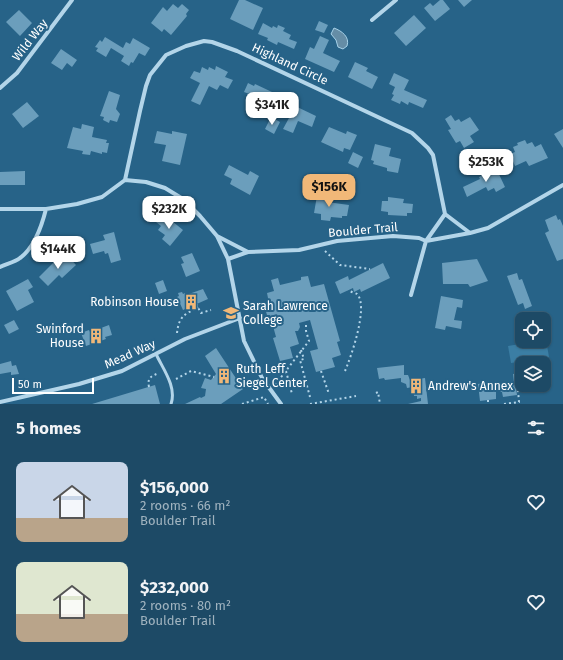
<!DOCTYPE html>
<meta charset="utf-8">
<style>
:root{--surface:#1d4a66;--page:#2a546f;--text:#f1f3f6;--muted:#a0b3bf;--line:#3b627a;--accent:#f1b878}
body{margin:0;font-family:"Fira Sans",sans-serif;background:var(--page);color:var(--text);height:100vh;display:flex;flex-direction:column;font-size:15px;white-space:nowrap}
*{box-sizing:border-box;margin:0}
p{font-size:13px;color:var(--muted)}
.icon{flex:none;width:22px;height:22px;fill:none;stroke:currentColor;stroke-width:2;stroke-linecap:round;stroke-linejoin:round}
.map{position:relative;height:404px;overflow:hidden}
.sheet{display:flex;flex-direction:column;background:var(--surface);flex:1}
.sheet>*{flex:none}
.fabs{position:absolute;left:515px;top:312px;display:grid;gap:8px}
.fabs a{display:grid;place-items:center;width:36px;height:36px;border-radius:8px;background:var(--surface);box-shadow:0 1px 3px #0004,0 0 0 1px var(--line);font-size:20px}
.scale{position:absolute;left:12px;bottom:10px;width:82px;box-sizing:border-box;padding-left:4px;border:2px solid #fff;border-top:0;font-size:11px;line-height:14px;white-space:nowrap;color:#fff;-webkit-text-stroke:3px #276388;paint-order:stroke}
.price{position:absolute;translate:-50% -34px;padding:0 9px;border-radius:8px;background:#fff;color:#222;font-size:13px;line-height:26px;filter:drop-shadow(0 1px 2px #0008)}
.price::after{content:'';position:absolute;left:50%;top:24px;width:12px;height:9px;margin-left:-6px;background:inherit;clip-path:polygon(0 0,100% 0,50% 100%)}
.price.current{background:var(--accent);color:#111}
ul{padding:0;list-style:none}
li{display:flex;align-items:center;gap:12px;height:100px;padding:0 16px}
li span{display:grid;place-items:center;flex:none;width:112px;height:80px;border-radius:8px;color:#555}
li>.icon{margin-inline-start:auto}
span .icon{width:48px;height:48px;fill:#fffc;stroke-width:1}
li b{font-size:17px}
h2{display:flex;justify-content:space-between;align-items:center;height:48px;padding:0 16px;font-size:17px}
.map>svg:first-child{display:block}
.green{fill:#3b7ea4}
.water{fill:#658da6;stroke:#a7d2e9}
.building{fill:#6b9ebc}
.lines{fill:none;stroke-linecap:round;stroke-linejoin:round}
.path{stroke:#b3d5e9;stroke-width:2;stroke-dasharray:2 3;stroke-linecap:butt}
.service{stroke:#b3d5e9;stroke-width:3}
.minor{stroke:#b3d5e9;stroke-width:4}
.labels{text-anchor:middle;stroke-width:4;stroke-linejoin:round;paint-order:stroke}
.street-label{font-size:12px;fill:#fff;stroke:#276388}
.poi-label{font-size:12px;fill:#fff;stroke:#276388;text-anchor:start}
</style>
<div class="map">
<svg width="563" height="404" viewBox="0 0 563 404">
<rect width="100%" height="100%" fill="#276388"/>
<path class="green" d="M544,340h2l3,17 -38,6 -3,-17z"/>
<path class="water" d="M334,28c8,3 16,9 13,18l-4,3 -5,-2 -2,-7 -5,-6z"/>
<path class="building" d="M239,0h6l18,8 -10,22 -23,-11z
M440,0h3l7,9 -15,12 -11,-13 6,-5 3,3z
M458,0h14l-8,7z
M173,4l5,4 4,-4 7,6 -3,4 1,2 -16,19 -7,-6 -2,3 -11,-9 12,-16 4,4z
M19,10l13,13 -12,13 -14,-14z
M414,15l12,13 -20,18 -12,-13z
M319,21l9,4 -4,8 -9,-3z
M263,23l9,5 1,-2 4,2 1,-3 7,3 -2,3 8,4 -2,4 8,3 -3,7 -16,-7 -1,3 -10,-5 1,-2 -10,-4z
M320,36l9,4 -6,13 17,8 -6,11 -29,-13 5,-12 4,2z
M105,37l18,11 3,-6 4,2 3,-6 17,10 -5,8 -6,-3 -6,10 -2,-1 -2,4 -8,-5 3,-5 -13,-8 -5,9 -10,-6 2,-3 -3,-1 5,-7 2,2z
M61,49l16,11 -5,7 -5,-4 -5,7 -11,-7z
M355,62l13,6 -2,3 12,6 -6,12 -24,-12z
M216,66l12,6 -3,5 8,3 -5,9 -8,-4 -3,5 -8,-4 -9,19 -9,-4 9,-18 -10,-5 4,-7 6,2 2,-6 6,3 1,-3 6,3z
M394,73l15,7 -5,10 23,10 -4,8 -14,-6 -1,3 -7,-4 -1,3 -9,-4 3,-5 -2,-1 3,-7 -6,-3z
M248,83l6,3 1,-2 17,8 -1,2 5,2 -5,11 -4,-2 -1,2 -12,-5 1,-3 -4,-2 1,-2 -8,-3z
M109,91l11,4 -4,14 4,5 -3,8 -7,-2 -1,3 -6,-3 1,-3 -4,-1z
M27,102l12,14 -16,12 -11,-14z
M293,105l23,11 -4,11 -14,-6 -5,12 -10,-4 6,-11 -6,-3 4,-9 5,2z
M451,115l4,6 4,-2 2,3 9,-5 9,13 -9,6 4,6 -10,6 -4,-7 -4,2 -8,-13 3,-1 -6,-10z
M271,117l9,5 -6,12 -9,-5z
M82,124l12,3 -2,10 15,3 -1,3h3l-2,10 -5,-1v2l-11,-3 -1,4 -8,-1 1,-3 -16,-3 6,-21 8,2z
M329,127l17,7 1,-3 10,4 -7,15 -6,-2 -1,4 -22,-10z
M563,129v19l-9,-14z
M157,131l15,3v-3l15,3 -7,31 -18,-4 4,-16 -12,-2z
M525,140l2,4 5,-2 3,5 6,-3 7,14 -19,8 -3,-5 -11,5 -5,-12 5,-2 -2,-5 5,-2 -1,-2z
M375,144l16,4 -2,8 12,3 -3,14 -11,-2v-3l-14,-4 1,-3 -3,-1z
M353,152l10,5 -5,11 -10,-5z
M229,165l19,10 2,-4 9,5 -9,19 -20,-11 2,-5 -8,-4z
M496,168l9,19 -9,5 -2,-4 -6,3 -2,-4 -19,10 -4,-10 17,-8 -1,-2z
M25,171v14h-25v-13z
M318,190l10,2 -1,10 22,3 -2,11h-5v2l-11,-1 -1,4 -9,-1v-6l-7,-1z
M388,197l16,2 -1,4 10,1 -1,9h-5v3l-19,-1v-3l-7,-1 1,-10h6z
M162,215l3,3 2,-1 16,13 -13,16 -8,-7 3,-4 -7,-5 3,-4 -5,-4z
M556,215l2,5 2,-1 3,7v33l-6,2 -12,-28 4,-2 -4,-11z
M114,232l7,28 -10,3 -3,-10 -3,1 -1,-3 -11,3 -3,-10 15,-4 -2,-5z
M192,253l8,18 -14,6 -5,-13 3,-1 -3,-6z
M67,255l9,10 -14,13 -3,-3 -11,11 -9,-9 19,-19 3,3z
M477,259l11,22 -18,6 -2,-3h-25l-1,-21z
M383,263l7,15 -29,14 -1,-3 -6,3 -1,-4 -13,6 -5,-12 13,-6 1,4z
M517,273l2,7 3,-1 10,27 -7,3 -2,-6 -5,2 -11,-29z
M308,276l3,11 13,-3 16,57 -3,1 4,13 -9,3 3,9 -19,5 -6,-21 8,-2 -8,-29 -11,3 1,4 -2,4h-3l4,13 -9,3 3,11 -13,3 -7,-23 3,-1 -6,-22h-3l-3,-10 5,-2 -2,-10 7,-2 -3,-11 7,-2 2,7 21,-5v-3z
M28,279l5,8 -5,3 6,12 -17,9 -11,-20z
M163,280l4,11 -8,3 -4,-11z
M203,289l5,10 -25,11 -6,-13 2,-1 -1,-3 4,-1 1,2 2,-1 1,2z
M441,296l22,4 -1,8 -5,-1 -3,13 8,1 -1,8 -15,-3 -1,4 -10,-2z
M14,320l5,9 -10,5 -5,-9z
M109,325l3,10 -7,2 1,2 -20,7 -5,-13 8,-3 1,2z
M216,348l27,41 -22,15h-36l15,-7 1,1 4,-2 1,-7 -5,-1 4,-10 6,2 5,-6 -11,-18z
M11,361l1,5 4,-1 3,9 -8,1v-3l-11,2v-10z
M404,365v10h4l2,5 15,-2 3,26h-20l13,-3v-3l-4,1v-3h-3l-1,-9 -6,1 -1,-4 -5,-2v-4l-16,2 -1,-2 -5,1 -2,-11z
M522,373v13l-6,1 1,8 -14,2 -1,-5h-6v7l-16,2 -2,-17 12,-2 1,4 23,-3 -1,-9z
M155,385l5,19h-68z
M530,385h12v7l-12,1 -2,-6h2z"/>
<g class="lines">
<path class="path" d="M325,251l15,14 30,4
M196,304l5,9 10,-3
M177,333c2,-17 7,-18 21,-26
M301,350l3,9 -4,1 10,37
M286,371l6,23
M321,371l8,23
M345,371c6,-14 24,-65 12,-77 -2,-1 -6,-2 -9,-4
M176,379l15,-8 23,6
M275,385l34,-44 -3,-10v-9
M149,387c-2,-9 2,-11 10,-14
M376,393l2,-1 2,12
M488,400v4
M242,404l22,-7 4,7
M310,404l46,-8
M504,404l15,-2 -1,-12 5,-1 -1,-3"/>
<path class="service" d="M156,354c7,15 21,33 15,50"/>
<path class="minor" d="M372,20l24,-20
M0,88l17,-15 55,-73
M125,180l15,-69 6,-25 4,-11 16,-20 20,-9 18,-5 8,1 25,9 175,82 16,15 5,7 12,59 25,19
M0,209h46l31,-5 25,-7 23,-17 21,2 19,6 18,11 17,17 17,20 11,23 16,82 18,37 19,26
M217,236l31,16
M228,259l20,-7 51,-2 38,-9 56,-5 26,2 7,3 44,-8 18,-5 75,-43
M0,267c6,-3 15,-5 20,-9 14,-10 22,-33 26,-49
M411,295l15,-54 19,-27
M0,402l79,-18 43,-13 63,-32 55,-21"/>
</g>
<defs>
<g id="building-bare" transform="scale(1.2)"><path d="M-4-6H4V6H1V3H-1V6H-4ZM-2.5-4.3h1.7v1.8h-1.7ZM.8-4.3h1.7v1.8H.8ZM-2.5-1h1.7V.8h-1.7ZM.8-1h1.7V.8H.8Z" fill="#f1b878" stroke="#276388" stroke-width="2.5" paint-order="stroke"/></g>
<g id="university-bare" transform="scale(1.2)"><path d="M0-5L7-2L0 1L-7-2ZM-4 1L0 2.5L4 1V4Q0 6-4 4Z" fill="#f1b878" stroke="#276388" stroke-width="2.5" paint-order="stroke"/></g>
</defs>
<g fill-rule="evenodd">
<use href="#building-bare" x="191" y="302"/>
<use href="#university-bare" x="231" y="313"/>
<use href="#building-bare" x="96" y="336"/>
<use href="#building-bare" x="224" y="376"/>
<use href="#building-bare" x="416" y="386"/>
</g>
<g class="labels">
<g class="street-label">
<text transform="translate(30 40) rotate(-52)" y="4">Wild Way</text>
<text transform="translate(290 64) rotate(25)" y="4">Highland Circle</text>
<text transform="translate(363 230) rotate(-5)" y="4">Boulder Trail</text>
<text transform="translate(130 354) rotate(-24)" y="4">Mead Way</text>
</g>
<g class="poi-label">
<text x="179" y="306" text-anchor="end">Robinson House</text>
<text x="243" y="310">Sarah Lawrence<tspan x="243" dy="14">College</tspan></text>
<text x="84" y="333" text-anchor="end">Swinford<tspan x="84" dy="14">House</tspan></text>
<text x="236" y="373">Ruth Leff<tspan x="236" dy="14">Siegel Center</tspan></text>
<text x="428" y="390">Andrew's Annex</text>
</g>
</g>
</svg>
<div class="fabs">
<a><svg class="icon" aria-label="locate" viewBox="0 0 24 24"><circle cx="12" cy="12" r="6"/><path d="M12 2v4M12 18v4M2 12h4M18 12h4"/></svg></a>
<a><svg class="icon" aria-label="layers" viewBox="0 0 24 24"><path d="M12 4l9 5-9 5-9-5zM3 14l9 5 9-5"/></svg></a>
</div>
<div class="scale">50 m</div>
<b class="price" style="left:272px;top:126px">$341K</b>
<b class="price" style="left:486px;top:183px">$253K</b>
<b class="price current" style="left:329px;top:208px">$156K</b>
<b class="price" style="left:169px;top:230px">$232K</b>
<b class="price" style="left:58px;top:270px">$144K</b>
</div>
<section class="sheet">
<h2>5 homes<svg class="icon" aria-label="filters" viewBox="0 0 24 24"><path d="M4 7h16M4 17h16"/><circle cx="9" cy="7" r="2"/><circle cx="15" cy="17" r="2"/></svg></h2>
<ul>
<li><span style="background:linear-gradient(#c9d6e8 70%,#b9a48a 0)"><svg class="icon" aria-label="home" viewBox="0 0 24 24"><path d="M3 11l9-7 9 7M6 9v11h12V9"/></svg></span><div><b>$156,000</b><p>2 rooms · 66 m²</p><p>Boulder Trail</p></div><svg class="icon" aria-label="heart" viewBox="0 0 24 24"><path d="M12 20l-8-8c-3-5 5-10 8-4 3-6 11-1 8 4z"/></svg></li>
<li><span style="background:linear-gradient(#dfe7d0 65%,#b9a48a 0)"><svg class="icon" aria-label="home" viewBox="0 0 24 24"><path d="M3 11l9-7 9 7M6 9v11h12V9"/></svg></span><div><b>$232,000</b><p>2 rooms · 80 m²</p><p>Boulder Trail</p></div><svg class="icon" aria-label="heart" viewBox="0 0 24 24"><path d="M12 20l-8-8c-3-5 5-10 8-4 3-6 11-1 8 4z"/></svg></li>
</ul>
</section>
